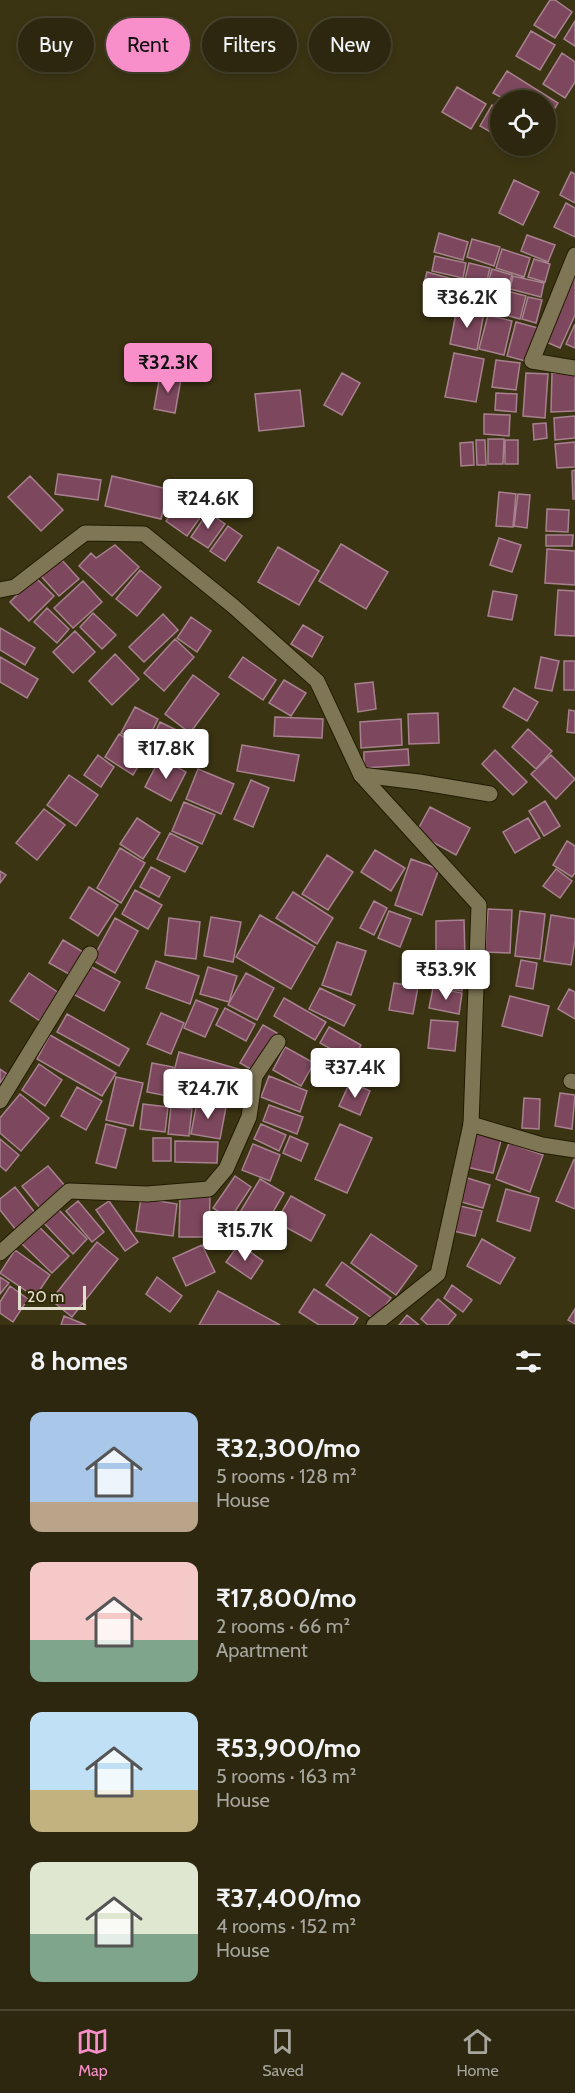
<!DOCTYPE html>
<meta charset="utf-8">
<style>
:root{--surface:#2c270e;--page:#38331c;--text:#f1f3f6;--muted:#a6a59e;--line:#48442e;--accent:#f98fca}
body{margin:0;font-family:Cabin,sans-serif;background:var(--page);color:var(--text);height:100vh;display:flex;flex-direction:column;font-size:22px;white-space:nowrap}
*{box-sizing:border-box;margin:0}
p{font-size:20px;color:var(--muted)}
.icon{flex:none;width:33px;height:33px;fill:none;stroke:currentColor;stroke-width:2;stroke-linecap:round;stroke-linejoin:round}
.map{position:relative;height:1325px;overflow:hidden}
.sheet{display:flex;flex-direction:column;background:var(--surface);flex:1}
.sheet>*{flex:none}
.guide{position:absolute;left:18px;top:18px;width:540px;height:54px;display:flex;gap:12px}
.controls{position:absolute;left:490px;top:90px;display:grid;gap:12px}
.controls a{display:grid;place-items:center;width:66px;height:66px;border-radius:50%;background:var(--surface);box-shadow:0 3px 9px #0003,0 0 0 2px var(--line);font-size:30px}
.scale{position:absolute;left:18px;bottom:15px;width:68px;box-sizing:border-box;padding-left:6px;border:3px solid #e3dfcd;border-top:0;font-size:16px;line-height:21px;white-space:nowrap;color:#e3dfcd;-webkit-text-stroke:4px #312a08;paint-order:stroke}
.price{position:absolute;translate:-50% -51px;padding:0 14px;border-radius:6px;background:#fff;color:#222;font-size:20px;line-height:39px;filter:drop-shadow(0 2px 3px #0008)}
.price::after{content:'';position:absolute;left:50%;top:36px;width:18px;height:14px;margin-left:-9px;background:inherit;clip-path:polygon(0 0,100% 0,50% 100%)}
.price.on{background:var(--accent);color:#111}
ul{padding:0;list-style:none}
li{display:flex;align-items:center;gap:18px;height:150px;padding:0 30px}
li span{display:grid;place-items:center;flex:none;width:168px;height:120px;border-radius:12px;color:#555}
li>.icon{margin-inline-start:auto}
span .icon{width:72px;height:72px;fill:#fffc;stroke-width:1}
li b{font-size:26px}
h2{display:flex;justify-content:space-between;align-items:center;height:72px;padding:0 30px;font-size:26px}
.pill{padding:0 21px;border-radius:27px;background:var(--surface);box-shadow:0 3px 9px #0003,0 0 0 2px var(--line);font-size:21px;line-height:54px}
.pill.on{background:var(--accent);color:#111}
.dock{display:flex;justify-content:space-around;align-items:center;height:84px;border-top:2px solid var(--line);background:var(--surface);font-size:16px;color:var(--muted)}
.dock a{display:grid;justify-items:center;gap:3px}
.dock .on{color:var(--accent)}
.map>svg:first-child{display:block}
.building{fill:#7d485d;stroke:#a7818f;stroke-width:1.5}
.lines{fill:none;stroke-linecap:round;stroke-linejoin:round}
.street-casing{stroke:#221b00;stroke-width:17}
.secondary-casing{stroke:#221b00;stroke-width:17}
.street{stroke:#7e7654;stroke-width:15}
.secondary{stroke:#7e7654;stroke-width:15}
</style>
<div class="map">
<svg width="575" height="1325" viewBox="0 0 575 1325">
<rect width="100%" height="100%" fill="#3b3413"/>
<path class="building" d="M550,0h5l17,12 -17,26 -21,-13z
M575,21v25l-11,-7z
M531,31l24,14 -15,25 -24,-14z
M562,53l13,9v20l-10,16 -22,-14z
M507,71l51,32 -12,20v-23h-40l-13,-7z
M457,87l29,17 -15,25 -29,-17z
M492,105l9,5v28l-21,-12z
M513,146h23l-6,9z
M571,172l4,2v29l-15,-8z
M514,180l25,12 -16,33 -24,-12z
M566,203l9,5v29l-21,-10z
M439,233l29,9 -5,18 -29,-8z
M527,235l28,10 -7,17 -27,-11z
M472,239l28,8 -6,19 -27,-9z
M502,249l28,9 -6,19 -28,-9z
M435,256l31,7 -3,15 -31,-7z
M534,259l16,5 -5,18 -17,-5z
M469,263l21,5 -4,16 -21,-5z
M575,265v50l-15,33 -18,-8z
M492,269l20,6 -4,14 -20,-6z
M427,272l33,9 -3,12 -33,-9z
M513,276l31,7 -3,14 -31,-8z
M464,283l17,4 -5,22 -17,-4z
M483,287l20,5 -5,22 -20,-5z
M507,291l19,5 -6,23 -19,-5z
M528,297l14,3 -6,23 -14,-4z
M457,308l27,5 -7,37 -27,-6z
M488,315l24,6 -8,34 -25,-6z
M516,322l22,6 -9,34 -22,-6z
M575,324v24l-9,-4z
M454,353l30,6 -8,43 -31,-5z
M496,360l24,3 -4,27 -24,-3z
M342,373l18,10 -18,32 -18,-10z
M526,373l22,1 -3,44 -22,-2z
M552,373h23v38l-24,1z
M160,375l21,4 -6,34 -21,-4z
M300,390l4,36 -45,5 -4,-37z
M496,393l21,1 -1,18 -21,-2z
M484,414l26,1 -1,21 -25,-2z
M575,416v22l-20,2 -1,-22z
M546,423l1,15 -13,2 -1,-16z
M488,439h16l-1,25h-15z
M476,440h9l1,25h-9z
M505,440h13v24h-13z
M473,442l1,23 -13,1 -1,-23z
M575,442v25l-18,1 -2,-24z
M575,470v29h-2l-1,-28z
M58,474l43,6 -3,20 -43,-6z
M30,476l33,34 -22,21 -33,-34z
M112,476l56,13 -7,30 -56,-13z
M188,490l21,15 -22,31 -21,-15z
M499,492l17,2 -3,33 -17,-1z
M518,494l12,1 -3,33 -13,-2z
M547,509l22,1 -1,22 -22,-1z
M208,512l17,12 -17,24 -17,-11z
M228,526l14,10 -17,25 -15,-10z
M546,535h27l-1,11h-26z
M499,538l22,7 -9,27 -22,-7z
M341,544l47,28 -22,37 -47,-28z
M115,545l24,22 -27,29 -33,-30 12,-13 5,5z
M278,547l41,24 -20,34 -41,-23z
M547,549l28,2v34l-30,-2z
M61,559l18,20 -20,17 -18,-20z
M140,570l21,17 -24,29 -21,-17z
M35,577l19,19 -25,25 -19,-19z
M83,581l19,21 -29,26 -19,-20z
M558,590l17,1v45l-20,-1z
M493,591l24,4 -5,25 -24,-4z
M47,608l22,21 -12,14 -23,-21z
M93,613l23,22 -14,14 -22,-22z
M163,614l15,16 -34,32 -15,-15z
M191,617l20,14 -14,21 -20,-14z
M303,625l20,12 -11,20 -21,-13z
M0,628l35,20 -10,17 -25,-15z
M75,631l20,21 -22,21 -20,-21z
M175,639l19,18 -30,34 -20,-18z
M115,654l24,25 -27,26 -23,-24z
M0,657l38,22 -11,19 -27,-16z
M243,657l33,23 -13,20 -34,-23z
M541,657l18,4 -7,30 -17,-3z
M564,661h11v29h-11z
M193,675l26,19 -29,39 -25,-19z
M284,680l22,13 -15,23 -22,-13z
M373,682l3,27 -18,3 -3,-28z
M514,688l24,14 -11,19 -24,-14z
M135,707l23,12 -13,26 -24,-12z
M569,710l6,1v22l-8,-1z
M438,713l1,30 -30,1 -1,-30z
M275,717l48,2 -1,19 -48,-2z
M401,719l1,26 -41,3 -1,-26z
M160,722l35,17 -12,23 -34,-16z
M528,729l24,22 -16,18 -24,-22z
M119,734l28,18 -14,23 -28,-18z
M242,745l57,10 -5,26 -57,-10z
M408,749l1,16 -45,3v-16z
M495,750l32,32 -14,13 -31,-31z
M98,755l16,12 -13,20 -17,-12z
M551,755l24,24 -19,20 -25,-25z
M160,758l26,14 -15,29 -26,-14z
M198,769l36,15 -13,30 -35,-15z
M69,775l29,20 -22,31 -29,-21z
M251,780l18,8 -16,39 -19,-8z
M545,801l15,25 -16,10 -15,-25z
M184,802l31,13 -13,29 -30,-13z
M430,807l40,21 -14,27 -40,-22z
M44,809l21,16 -28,35 -21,-17z
M137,818l23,15 -17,26 -23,-15z
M528,818l12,20 -25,15 -12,-21z
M170,833l28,14 -13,25 -28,-13z
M567,841l8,5v27l-3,4 -19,-12z
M120,848l25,15 -24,40 -24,-15z
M375,850l30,18 -14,23 -30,-19z
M327,855l26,17 -25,38 -26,-16z
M411,859l28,10 -17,46 -27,-10z
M151,867l19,10 -11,20 -19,-10z
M556,869l16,12 -12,17 -17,-12z
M0,871l6,4 -6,8z
M89,887l29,18 -20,31 -28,-18z
M135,890l27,15 -14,24 -26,-15z
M293,892l40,26 -16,26 -41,-26z
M374,901l13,7 -13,27 -14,-7z
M488,909l24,1 -2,43 -25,-1z
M389,911l22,8 -11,28 -22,-9z
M520,911l25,3 -5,45 -25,-3z
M260,915l55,32 -24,42 -55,-32z
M551,915l24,4v21l-4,25 -27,-4z
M211,917l30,5 -8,40 -29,-6z
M115,918l23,13 -23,42 -23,-13z
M169,918l31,4 -4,37 -31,-4z
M464,920l1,38 -29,1v-38z
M63,940l20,12 -14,22 -20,-11z
M337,942l29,9 -15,44 -29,-10z
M521,960l16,3 -4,26 -17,-3z
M156,961l43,15 -9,28 -44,-16z
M438,961l29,5 -5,25 -29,-5z
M88,965l32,17 -16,29 -31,-17z
M208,967l29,9 -8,26 -29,-8z
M29,973l30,20 -19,28 -30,-20z
M246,973l28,15 -17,32 -29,-15z
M394,983l24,4 -5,27 -24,-4z
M320,988l35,17 -11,21 -35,-17z
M433,988l29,5 -3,21 -30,-6z
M569,989l6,3v27l-17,-10z
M510,996l39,10 -7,30 -40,-10z
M284,998l42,24 -11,18 -41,-24z
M196,1000l22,9 -13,28 -21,-9z
M225,1008l30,16 -9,17 -30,-16z
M161,1013l23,10 -13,31 -24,-10z
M67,1014l62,35 -10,17 -62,-34z
M431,1020l27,2 -3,29 -27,-3z
M263,1025l14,8 -23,38 -14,-8z
M329,1027l32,18 -8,16 -33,-18z
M50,1035l66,38 -14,23 -65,-37z
M285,1047l29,16 -13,23 -28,-16z
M179,1052l70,20 -7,26 -70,-19z
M152,1063l21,4 -5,29 -21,-4z
M39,1064l23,16 -17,26 -23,-16z
M0,1069l7,5 -7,9z
M269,1076l38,15 -7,21 -39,-15z
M116,1077l27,6 -10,43 -27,-6z
M350,1082l20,9 -10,24 -21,-9z
M77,1087l25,14 -16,29 -25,-14z
M560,1093l15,2 -3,34 -17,-3z
M20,1094l29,24 -28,33 -21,-18v-15z
M524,1098l16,1 -1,30 -17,-1z
M197,1102l29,5 -6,32 -29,-5z
M143,1104l25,3 -3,25 -25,-3z
M269,1105l34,12 -6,17 -34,-13z
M171,1107l21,2 -3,27 -21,-2z
M106,1124l20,5 -10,39 -20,-5z
M261,1124l25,11 -7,16 -25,-12z
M340,1124l32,14 -25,55 -32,-14z
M475,1130l27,6 -9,37 -27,-6z
M290,1136l18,8 -7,17 -18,-8z
M153,1138h18v23h-18z
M0,1139l19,16 -13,16 -6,-5z
M175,1141l43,1 -1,21 -42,-1z
M509,1143l34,12 -13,37 -34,-13z
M253,1144l27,11 -10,26 -28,-11z
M575,1157v52l-19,-8z
M48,1166l18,21 -26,21 -18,-22z
M235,1176l16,11 -21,32 -17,-11z
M464,1177l26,8 -7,23 -25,-7z
M260,1179l24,14 -26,45 -25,-14z
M15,1187l21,27 -20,16 -16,-20v-11z
M506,1189l33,9 -9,33 -33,-10z
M180,1195h30l-1,42h-30z
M291,1196l34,19 -14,26 -35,-19z
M141,1198l36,6 -4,32 -37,-5z
M78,1201l26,31 -12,10 -26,-31z
M109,1201l29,41 -13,9 -29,-41z
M456,1205l26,6 -7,25 -26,-6z
M57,1208l30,31 -14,15 -30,-32z
M38,1226l31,30 -17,17 -31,-30z
M371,1234l46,32 -21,29 -45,-32z
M482,1239l33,19 -15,26 -33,-18z
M97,1242l21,17 -46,58 -21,-17z
M239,1244l24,17 -12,18 -25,-17z
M202,1245l13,27 -29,14 -13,-28z
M15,1250l35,25 -15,22 -35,-24z
M342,1262l49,36 -16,22 -49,-35z
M0,1277l9,6 -9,11z
M157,1277l25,19 -12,16 -24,-18z
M452,1285l20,15 -9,12 -19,-14z
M10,1286l18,13 -15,23 -13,-9v-11z
M314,1289l44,29 -5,7h-34l-20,-13z
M218,1291l62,34h-81z
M438,1299l18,16 -8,10h-20l-7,-6z
M575,1309v15l-7,-4z
M407,1315l12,10h-20z
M64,1316l22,9h-25z"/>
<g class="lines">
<g class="street-casing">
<path id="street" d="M575,255l-43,106 43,7
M361,775l58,7 71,12
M571,1081l4,1
M0,1101l90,-147
M471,1124l71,21 33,5
M0,1253l69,-62 78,3 62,-5 17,-20 23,-52 6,-41 23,-34"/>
</g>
<g class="secondary-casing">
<path id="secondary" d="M0,590l15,-3 70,-54 59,1 89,72 84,75 44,94 118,130 -8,219 -33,150 -64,51"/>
</g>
<use href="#street" class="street"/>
<use href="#secondary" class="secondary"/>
</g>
</svg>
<div class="controls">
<a><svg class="icon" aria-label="locate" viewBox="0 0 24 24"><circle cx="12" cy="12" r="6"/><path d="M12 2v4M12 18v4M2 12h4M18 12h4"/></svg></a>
</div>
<div class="scale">20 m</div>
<b class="price" style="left:467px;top:329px">₹36.2K</b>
<b class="price on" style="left:168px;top:394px">₹32.3K</b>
<b class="price" style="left:208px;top:530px">₹24.6K</b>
<b class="price" style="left:166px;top:780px">₹17.8K</b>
<b class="price" style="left:446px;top:1001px">₹53.9K</b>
<b class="price" style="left:355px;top:1099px">₹37.4K</b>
<b class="price" style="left:208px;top:1120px">₹24.7K</b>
<b class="price" style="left:245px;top:1262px">₹15.7K</b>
<div class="guide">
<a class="pill">Buy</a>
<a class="pill on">Rent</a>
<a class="pill">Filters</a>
<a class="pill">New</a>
</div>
</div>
<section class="sheet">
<h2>8 homes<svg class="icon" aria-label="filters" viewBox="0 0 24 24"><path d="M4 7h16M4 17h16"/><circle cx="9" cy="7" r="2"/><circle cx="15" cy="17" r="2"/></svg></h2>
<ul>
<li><span style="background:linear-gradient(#a9c7e8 75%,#b9a48a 0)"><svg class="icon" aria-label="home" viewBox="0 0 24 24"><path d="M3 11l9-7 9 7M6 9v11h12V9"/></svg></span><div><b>₹32,300/mo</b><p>5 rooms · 128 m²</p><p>House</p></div></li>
<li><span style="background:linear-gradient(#f6c9c9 65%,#7fa58c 0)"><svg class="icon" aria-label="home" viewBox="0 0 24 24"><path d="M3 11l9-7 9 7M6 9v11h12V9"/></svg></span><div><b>₹17,800/mo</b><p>2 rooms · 66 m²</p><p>Apartment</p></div></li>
<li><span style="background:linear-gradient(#bfe0f5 65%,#c2b280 0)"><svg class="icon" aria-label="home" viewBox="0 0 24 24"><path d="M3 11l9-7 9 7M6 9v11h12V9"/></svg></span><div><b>₹53,900/mo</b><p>5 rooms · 163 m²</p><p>House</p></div></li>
<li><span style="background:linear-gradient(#dfe7d0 60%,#7fa58c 0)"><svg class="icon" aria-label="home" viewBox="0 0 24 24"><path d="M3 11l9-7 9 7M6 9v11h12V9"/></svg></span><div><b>₹37,400/mo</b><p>4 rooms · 152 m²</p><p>House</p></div></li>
</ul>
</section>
<nav class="dock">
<a class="on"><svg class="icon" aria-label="map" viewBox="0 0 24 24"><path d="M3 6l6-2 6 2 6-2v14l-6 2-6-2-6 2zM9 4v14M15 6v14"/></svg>Map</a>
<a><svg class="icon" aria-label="saved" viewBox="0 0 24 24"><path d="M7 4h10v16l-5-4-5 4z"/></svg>Saved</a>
<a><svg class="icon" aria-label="home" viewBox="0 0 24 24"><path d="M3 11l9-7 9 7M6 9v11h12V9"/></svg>Home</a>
</nav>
